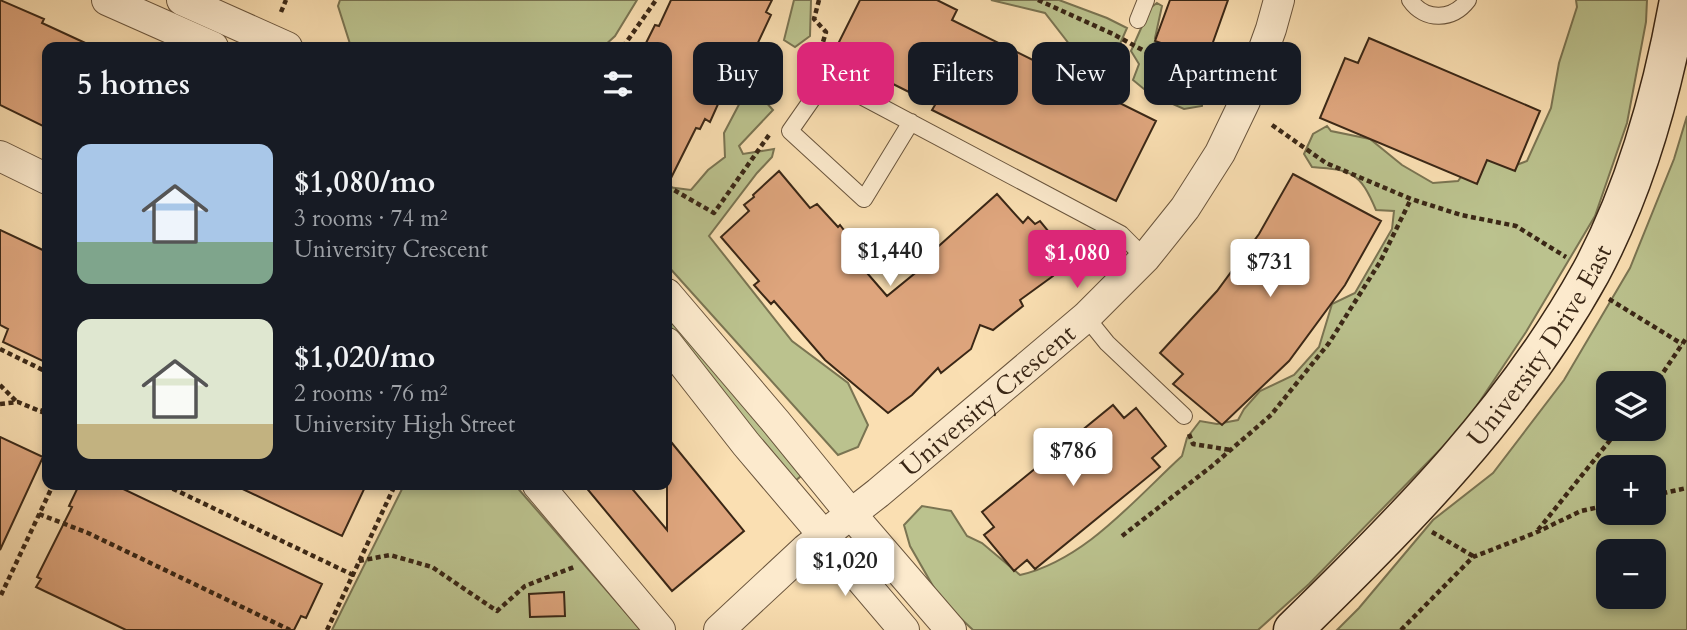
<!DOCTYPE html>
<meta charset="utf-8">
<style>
:root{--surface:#171b24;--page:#20242c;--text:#f1f3f6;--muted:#9ea1a6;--accent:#db2777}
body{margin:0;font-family:Cardo,serif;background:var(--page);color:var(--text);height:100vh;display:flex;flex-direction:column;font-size:26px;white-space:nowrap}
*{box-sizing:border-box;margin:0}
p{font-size:23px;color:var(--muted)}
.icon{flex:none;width:38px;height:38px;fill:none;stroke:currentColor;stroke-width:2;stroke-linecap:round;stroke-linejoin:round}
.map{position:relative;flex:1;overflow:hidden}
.panel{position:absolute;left:42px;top:42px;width:630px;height:448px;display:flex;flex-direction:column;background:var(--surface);border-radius:14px;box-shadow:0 4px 10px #0003}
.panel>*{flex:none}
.top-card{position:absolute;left:693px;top:42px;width:665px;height:63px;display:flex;gap:14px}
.fabs{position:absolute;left:1596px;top:371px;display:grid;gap:14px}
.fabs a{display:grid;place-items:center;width:70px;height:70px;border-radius:14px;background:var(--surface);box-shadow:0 4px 10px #0003;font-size:35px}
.price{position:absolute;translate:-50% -60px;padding:0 16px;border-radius:7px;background:#fff;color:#222;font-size:23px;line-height:46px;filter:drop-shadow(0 2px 4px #0008)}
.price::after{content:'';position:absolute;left:50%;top:42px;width:21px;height:16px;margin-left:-10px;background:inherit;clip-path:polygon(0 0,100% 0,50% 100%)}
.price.active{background:var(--accent);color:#fff}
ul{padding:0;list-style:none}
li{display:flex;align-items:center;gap:21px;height:175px;padding:0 35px}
li span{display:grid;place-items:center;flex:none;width:196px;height:140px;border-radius:14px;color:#555}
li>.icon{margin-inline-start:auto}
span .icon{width:84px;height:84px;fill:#fffc;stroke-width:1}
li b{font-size:30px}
h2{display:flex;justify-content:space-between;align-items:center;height:84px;padding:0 35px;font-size:30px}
.chip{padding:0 24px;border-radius:14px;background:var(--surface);box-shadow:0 4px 10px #0003;font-size:24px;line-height:63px}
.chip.active{background:var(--accent);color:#fff}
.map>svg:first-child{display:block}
.green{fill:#bbc28e;stroke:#7a7452;stroke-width:2;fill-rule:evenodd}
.building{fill:#dea57d;stroke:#3a2716;stroke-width:2}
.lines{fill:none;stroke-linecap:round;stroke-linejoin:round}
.lane-casing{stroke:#6a553d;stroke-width:18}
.street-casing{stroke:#6a553d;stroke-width:32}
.secondary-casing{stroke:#3a2716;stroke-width:41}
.path{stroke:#3a2716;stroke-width:4.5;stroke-dasharray:5 3.5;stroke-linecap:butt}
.lane{stroke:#fceacd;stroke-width:16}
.street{stroke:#fceacd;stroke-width:30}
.secondary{stroke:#fceacd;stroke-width:38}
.labels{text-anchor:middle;stroke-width:5;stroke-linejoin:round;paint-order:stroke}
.street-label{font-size:26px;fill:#3a2716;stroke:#fceacd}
</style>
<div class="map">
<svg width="1687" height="630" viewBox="0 0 1687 630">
<rect width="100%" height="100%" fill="#fadfb2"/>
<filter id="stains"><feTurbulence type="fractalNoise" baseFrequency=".00286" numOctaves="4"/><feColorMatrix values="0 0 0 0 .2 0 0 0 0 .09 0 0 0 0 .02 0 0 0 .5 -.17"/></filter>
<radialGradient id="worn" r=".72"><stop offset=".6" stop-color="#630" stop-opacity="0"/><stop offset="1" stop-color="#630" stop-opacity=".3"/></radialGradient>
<path class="green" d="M340,0h297l-22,36 -12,11h-252l-13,-41z
M794,0h17l-1,36 -15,11 -11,-7z
M991,0h68l48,18 20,10 -14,32 -17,1 -26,-16 -25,-32z
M1576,0h71l-1,22 -19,101 -32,93 -69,116 -62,93 -155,159 -51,46h-285l-32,-30 -31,-54 -6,-21 18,-19 29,5 16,25 15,7 38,32c65,-15 114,-75 162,-119l5,-18 13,-17 17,3 21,-4 6,-11 16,-18 34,-16 25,-28 13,-43 23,-11 37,-64 2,-18 -18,-1c-16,-38 -24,-40 -64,-43l-8,-13 9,-20 14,-8 4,5 39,8 32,26 31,18 25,-2 15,-20 22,-7 16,13 16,-6 24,-53 8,-45 18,-56z
M1157,3l5,3 -7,32 48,31 -1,37 -18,3 -34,-15 -17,-14 6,-16 -8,-13 19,-43z
M744,95l20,5 9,10 -34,36 4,8 31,-5 -2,8 -15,16 -48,63 83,105 56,42 20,42 -10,22 -20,8 -171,-190v-78l24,3 17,-20 17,-13 -1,-24z
M1687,116v514h-350l22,-22 74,-88 60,-47 71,-93 66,-112 44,-109zM1608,383h46v46h-46zM1608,467h46v46h-46zM1608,551h46v46h-46z
M667,312l134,164 -6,5 -128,-148z
M404,485h111l126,145h-309z"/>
<path class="building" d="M0,0l44,19 -2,4 52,24h-47v81l-47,-23z
M671,0h101l-6,12 5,3 -16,34 -5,-2 -5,10 -5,-2 -30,67 -5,-3 -5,10 -4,-1 -29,58v-139h-23l11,-22 4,1z
M860,0h77l20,10 -5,10 204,101 -40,80 -184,-91 3,-5 -102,-51z
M1170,0h58l-21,59 -52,-18z
M1369,38l171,73 -25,60 -28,-11 -10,24 -157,-66 25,-60 13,5z
M779,171l31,37 7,-4 21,23 2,-2 16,21 5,20 26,30 38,-31 -3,-4 75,-67 26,29 5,-6 7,7 5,-3 31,38 -18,17 -33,24 3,6 -30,24 -13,-5 -9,24 -30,24 -3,-5 -26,27 -24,18 -63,-53 -51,-59 -3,3 -17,-19 5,-4 -38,-44 28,-26 -5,-6 10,-8 -1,-2z
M1293,174l88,47 -36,64 -56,76 -67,64 -49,-41 10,-10 -23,-21 57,-62 42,-57z
M0,230l47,22v111l-44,-21 5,-13 -8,-4z
M1113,405l11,13 12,-10 30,38 -14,12 8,9 -125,102 -8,-9 -13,11 -30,-36 10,-8 -12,-15z
M0,437l43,20 -43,93z
M667,437l77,94 -72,60 -88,-106h45l38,45z
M79,485h36l207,99 -16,34 -5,-2 -7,14h-168l-90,-43 5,-8 -4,-2 35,-70 -3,-1z
M234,485h132l-24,51z
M564,592l1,24 -35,1 -1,-23z"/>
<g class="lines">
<g class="lane-casing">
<path id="lane" d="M1410,0c15,22 43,20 58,0
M1138,20l8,-20
M911,122l-47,77 -74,-68 37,-53 294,156 24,24
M1086,317l21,26 77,73"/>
</g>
<g class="street-casing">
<g id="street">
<path d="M107,0l106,47"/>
<path d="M182,0l105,47"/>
<path d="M0,156l47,23"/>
<path d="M667,294l109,128 75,92 100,116"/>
<path d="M667,343l79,101 158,186"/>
<path d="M538,485l122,145"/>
<path id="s1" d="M719,630l87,-81 72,-56 208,-176 59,-59 40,-50 35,-55 25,-52 26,-72 8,-29"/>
</g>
</g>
<g class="secondary-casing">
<g id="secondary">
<path id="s2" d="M1293,630c112,-109 222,-220 298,-358 45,-84 71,-178 88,-272"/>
</g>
</g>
<path class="path" d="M819,0l-5,19 12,13 -6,20 2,8
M1038,0l75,34 35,19 23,19 51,19
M281,12l5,-12
M623,47l33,-47
M1272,125l54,38 85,36 50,16 55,11 50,31
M667,186l47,27 55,-78h3
M1609,299l73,45
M0,349l47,23
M0,385l17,17
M1654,386l33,-49
M0,404l18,-2 24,10 3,-9 2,1
M1189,434l4,10 38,6
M165,485l188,90
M321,485l4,2
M1654,495l33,-7
M39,514l49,19 202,97
M1538,530l81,-101
M1432,532l41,24
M1122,536l90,-70 59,-51 58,-72 51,-81 31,-63
M359,561l31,-6 42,12 65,44 28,-25 49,-19
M1,595l52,-110
M327,630l68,-145
M1401,630l72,-73 62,-24 46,-22 27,-6"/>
<use href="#lane" class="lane"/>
<use href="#street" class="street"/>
<use href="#secondary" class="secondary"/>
</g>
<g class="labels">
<g class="street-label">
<text dy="9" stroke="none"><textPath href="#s2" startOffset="378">University Drive East</textPath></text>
<text dy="9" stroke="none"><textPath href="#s1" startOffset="354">University Crescent</textPath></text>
</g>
</g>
<rect width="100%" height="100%" filter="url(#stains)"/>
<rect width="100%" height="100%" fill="url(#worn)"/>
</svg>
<div class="fabs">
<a><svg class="icon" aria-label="layers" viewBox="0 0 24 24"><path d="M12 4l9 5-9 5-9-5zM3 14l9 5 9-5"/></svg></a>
<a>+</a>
<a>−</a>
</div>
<b class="price" style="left:890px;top:288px">$1,440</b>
<b class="price active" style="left:1077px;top:290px">$1,080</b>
<b class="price" style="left:1270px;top:299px">$731</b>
<b class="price" style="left:1073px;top:488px">$786</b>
<b class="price" style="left:845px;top:598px">$1,020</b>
<div class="top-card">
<a class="chip">Buy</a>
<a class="chip active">Rent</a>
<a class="chip">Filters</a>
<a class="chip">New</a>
<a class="chip">Apartment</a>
</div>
<section class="panel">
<h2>5 homes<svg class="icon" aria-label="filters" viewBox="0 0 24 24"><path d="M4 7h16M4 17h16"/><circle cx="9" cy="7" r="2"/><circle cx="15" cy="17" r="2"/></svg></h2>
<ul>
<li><span style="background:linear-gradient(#a9c7e8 70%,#7fa58c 0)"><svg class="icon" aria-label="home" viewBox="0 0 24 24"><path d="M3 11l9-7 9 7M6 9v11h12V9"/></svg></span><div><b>$1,080/mo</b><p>3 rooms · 74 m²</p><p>University Crescent</p></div></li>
<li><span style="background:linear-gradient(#dfe7d0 75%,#c2b280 0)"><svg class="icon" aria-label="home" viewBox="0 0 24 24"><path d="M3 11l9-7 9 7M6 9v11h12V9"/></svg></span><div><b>$1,020/mo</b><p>2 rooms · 76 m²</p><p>University High Street</p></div></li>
</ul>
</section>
</div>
